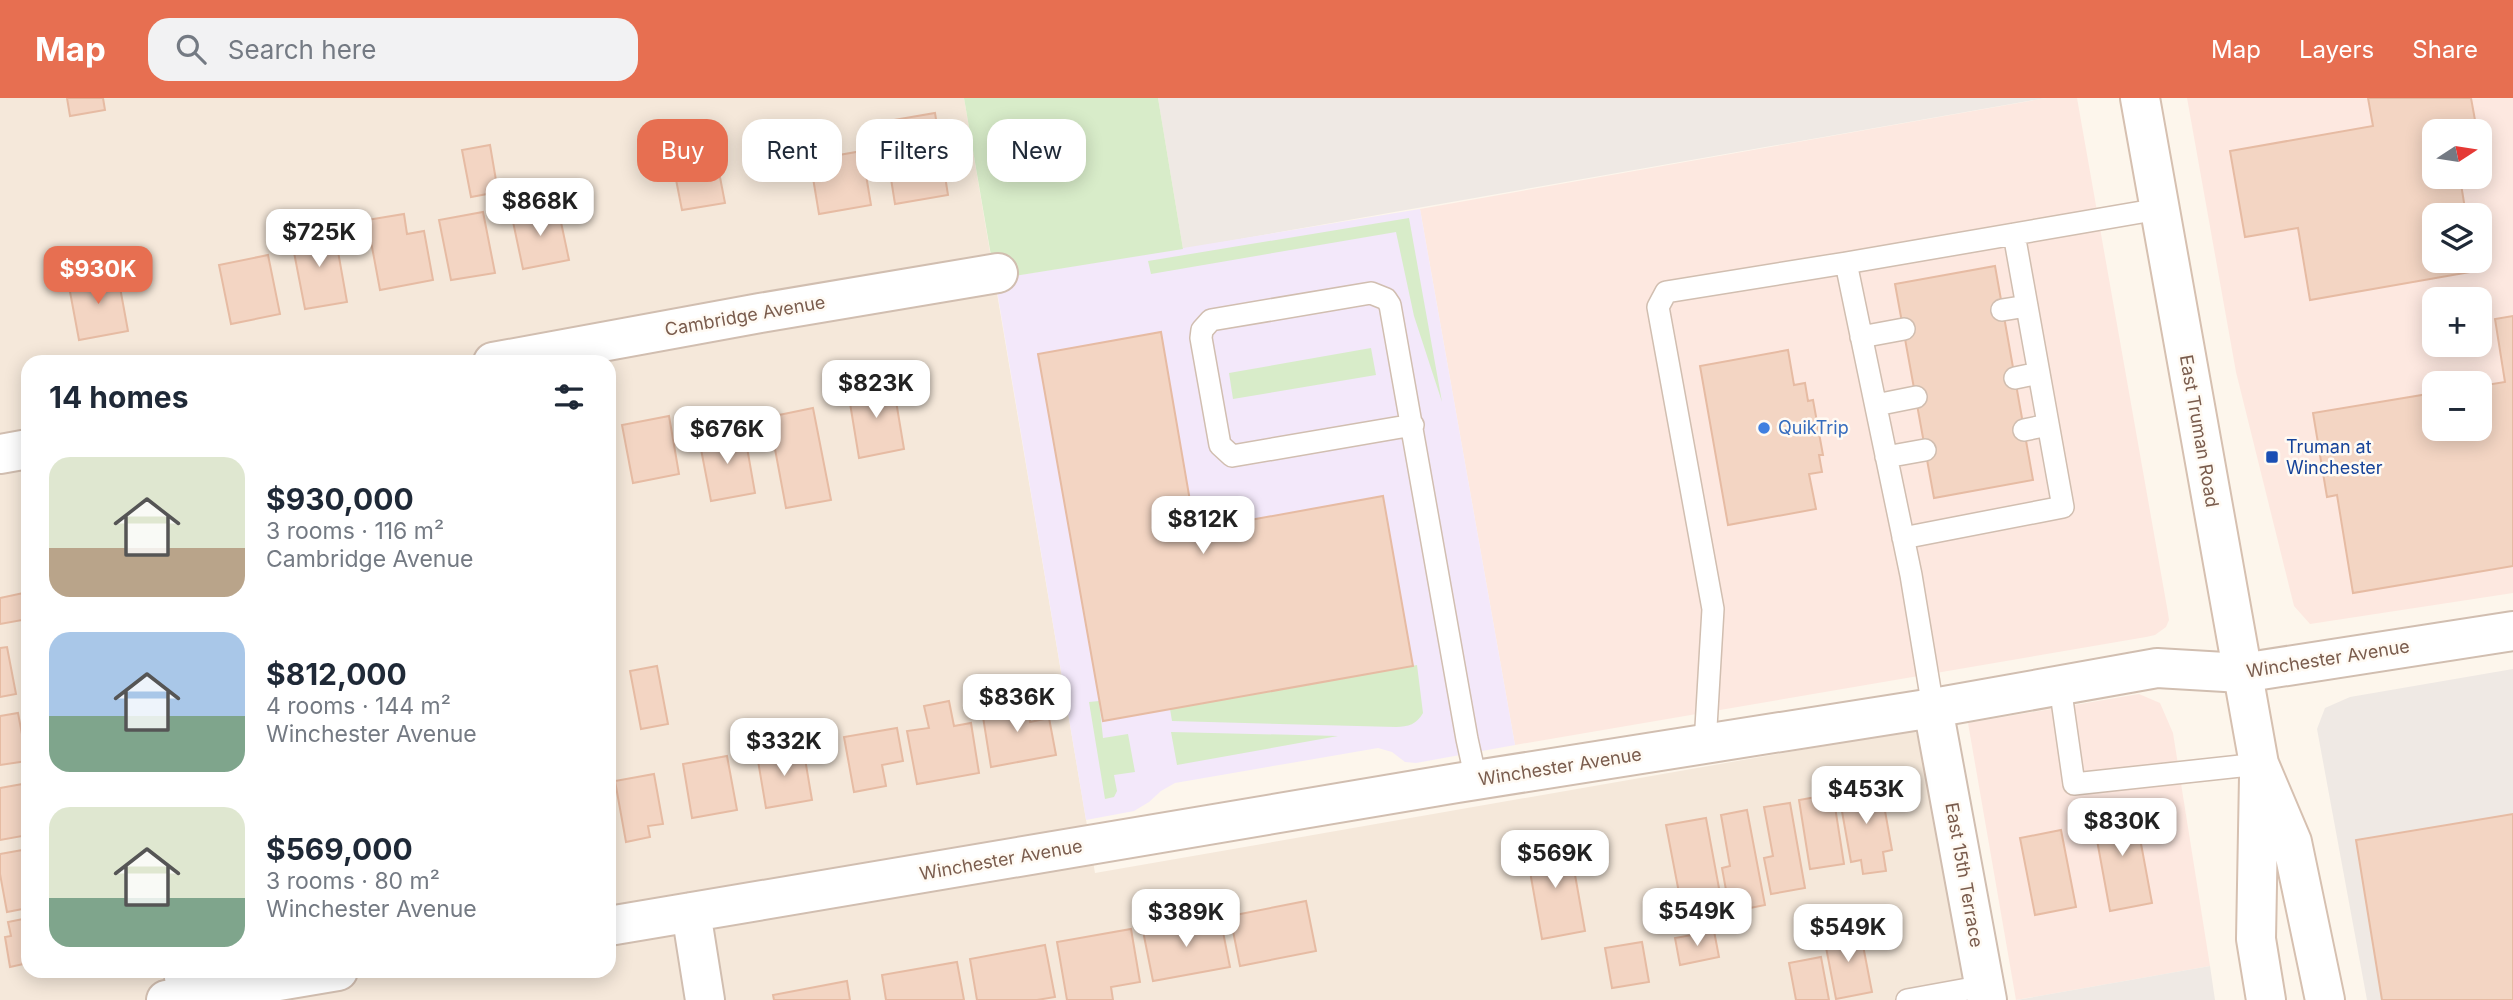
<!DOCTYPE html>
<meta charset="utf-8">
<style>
:root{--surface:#fff;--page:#f2f2f3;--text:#1f2937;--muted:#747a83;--accent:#e76f51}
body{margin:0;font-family:Inter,sans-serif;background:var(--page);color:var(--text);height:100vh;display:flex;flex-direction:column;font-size:26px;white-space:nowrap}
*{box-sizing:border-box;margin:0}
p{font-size:23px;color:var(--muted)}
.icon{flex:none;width:38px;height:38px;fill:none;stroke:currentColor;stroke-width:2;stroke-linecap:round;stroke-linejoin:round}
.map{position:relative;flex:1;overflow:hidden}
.panel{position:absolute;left:21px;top:257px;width:595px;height:623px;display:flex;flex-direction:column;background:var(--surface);border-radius:21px;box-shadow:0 4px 18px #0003}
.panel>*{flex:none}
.guide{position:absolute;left:637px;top:21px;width:665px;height:63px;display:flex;gap:14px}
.needle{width:46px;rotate:78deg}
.controls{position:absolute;left:2422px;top:21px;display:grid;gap:14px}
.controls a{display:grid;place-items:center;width:70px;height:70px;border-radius:14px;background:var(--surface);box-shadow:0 4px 18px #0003;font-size:35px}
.price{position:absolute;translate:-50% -60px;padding:0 16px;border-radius:14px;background:#fff;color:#222;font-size:23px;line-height:46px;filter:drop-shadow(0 2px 4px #0008)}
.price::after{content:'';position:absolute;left:50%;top:42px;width:21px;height:16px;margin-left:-10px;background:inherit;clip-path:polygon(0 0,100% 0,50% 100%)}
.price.current{background:var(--accent);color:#fff}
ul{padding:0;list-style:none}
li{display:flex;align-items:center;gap:21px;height:175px;padding:0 28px}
li span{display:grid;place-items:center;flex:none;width:196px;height:140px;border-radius:21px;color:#555}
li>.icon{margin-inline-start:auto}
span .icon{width:84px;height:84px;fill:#fffc;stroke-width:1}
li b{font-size:30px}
h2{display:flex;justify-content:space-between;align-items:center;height:84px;padding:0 28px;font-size:30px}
.pill{padding:0 24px;border-radius:21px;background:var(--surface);box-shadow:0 4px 18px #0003;font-size:24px;line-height:63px}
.pill.current{background:var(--accent);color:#fff}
header{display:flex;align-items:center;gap:42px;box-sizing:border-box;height:98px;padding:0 35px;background:var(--accent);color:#fff}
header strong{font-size:33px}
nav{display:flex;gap:38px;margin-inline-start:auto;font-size:24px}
.search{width:490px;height:63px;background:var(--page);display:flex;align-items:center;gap:18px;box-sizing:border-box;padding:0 24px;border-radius:21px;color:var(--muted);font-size:26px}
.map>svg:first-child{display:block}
.residential{fill:#f5e8da;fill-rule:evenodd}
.commercial{fill:#fde8e0;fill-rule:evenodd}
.industrial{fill:#efe9e4}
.education{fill:#f3e8fa}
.green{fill:#d8ecc9}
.building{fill:#f3d5c3;stroke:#e6bba3;stroke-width:2}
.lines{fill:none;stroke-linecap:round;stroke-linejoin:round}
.lane-casing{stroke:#d1beb0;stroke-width:24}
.street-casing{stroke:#d1beb0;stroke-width:42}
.secondary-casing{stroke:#d6c0b0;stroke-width:42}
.lane{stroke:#fff;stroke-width:21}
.street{stroke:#fff;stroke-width:38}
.secondary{stroke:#fff;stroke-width:38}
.shop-dot{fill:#3f7fe0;stroke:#fffaf3;stroke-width:2.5}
.transit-dot{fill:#1a4fb4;stroke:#fffaf3;stroke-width:2.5}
.labels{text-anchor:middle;stroke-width:5;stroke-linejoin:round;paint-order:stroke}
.street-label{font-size:18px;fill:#7a5c4d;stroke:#fffaf3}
.shop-label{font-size:18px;fill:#366cbe;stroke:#fffaf3;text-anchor:start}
.transit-label{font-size:18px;fill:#164399;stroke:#fffaf3;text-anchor:start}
</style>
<header>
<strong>Map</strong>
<div class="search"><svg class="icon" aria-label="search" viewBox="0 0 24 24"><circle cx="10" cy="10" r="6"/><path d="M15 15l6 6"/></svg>Search here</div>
<nav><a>Map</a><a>Layers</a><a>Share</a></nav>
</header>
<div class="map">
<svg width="2513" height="902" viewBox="0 0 2513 902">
<rect width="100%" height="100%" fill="#fdf6ec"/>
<path class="residential" d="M0,0h964l131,775 820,-143 7,23 45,247h-1967zM28,264h581v609h-581z"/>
<path class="commercial" d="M2046,0h31l91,515 1,7 -3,7 -11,8 -9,2 -631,108 -95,-536z
M2187,0h326v495l-203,31 -16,-18 -58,-234zM2434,33h46v46h-46zM2434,117h46v46h-46zM2434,201h46v46h-46zM2434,285h46v46h-46z
M2139,596l21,9 13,30 37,233 -194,34 -48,-277z"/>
<path class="industrial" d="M1158,0h888l-863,151z
M2513,571v331h-146l-50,-271 8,-21 25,-11z
M2210,868l5,34h-198z"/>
<path class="education" d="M1420,111l95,536 -99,18 -11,-1 -13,-10 -14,-4 -203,35 -14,8 -12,11 -15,9 -48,9 -91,-541z"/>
<path class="green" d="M964,0h194l25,151 -188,30z
M1409,120l33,184 -28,-86 -18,-84 -245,42 -3,-13z
M1371,250l5,27 -143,24 -4,-26z
M1417,567l6,48c-6,11 -15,14 -27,14l-224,-6 -2,-12z
M1099,603l4,37 25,-4 7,38 -21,3 3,16 -3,6 -9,2 -16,-97z
M1171,634l167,4 -161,29z"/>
<path class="building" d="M67,0h36l2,12 -35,6z
M2368,0h103l6,33h-43v46h46v-29l5,31 -24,5 5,31h-32v46h40l2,10 -166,29 -12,-72 -53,9 -15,-86 143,-25z
M935,15l13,82 -53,9 -13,-82z
M712,38l13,67 -43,7 -13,-66z
M490,47l8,47 -27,5 -9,-47z
M862,53l9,54 -52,9 -9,-54z
M558,110l11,52 -46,9 -11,-52z
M483,114l12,61 -44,7 -12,-60z
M404,116l3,20 17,-3 9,49 -53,10 -13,-70z
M334,131l13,73 -42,7 -14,-72z
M268,157l12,59 -49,10 -12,-59z
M1995,168l38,214 -99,18 -39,-214z
M117,173l11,60 -49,9 -11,-59z
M2513,218v250l-160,27 -16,-98 -10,2 -14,-84 121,-20v36h46v-43l25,-4 -10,-63z
M1161,234l34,198 188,-34 30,170 -310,55 -65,-367z
M1788,252l6,35 11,-2 3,18 5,-1 10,55h-4l3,17 -13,2 7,35 -88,16 -28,-159z
M893,285l11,66 -45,9 -11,-67z
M813,310l18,92 -45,8 -17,-91z
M669,318l10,58 -46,9 -11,-58z
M728,331l1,9 16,-2 10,57 -44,8 -11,-57 12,-2 -2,-10z
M28,494v27l-28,5v-26z
M7,549l9,47 -16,3v-49z
M657,568l11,58 -27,5 -11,-58z
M1025,595l5,29 19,-4 7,37 -65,12 -8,-50 17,-3 -2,-16z
M949,603l5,25 17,-3 8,50 -62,11 -10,-53 22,-3 -5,-22z
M18,615l9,48 -27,4v-49z
M897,630l6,33 -21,4 4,21 -32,6 -10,-55z
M803,649l9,53 -46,8 -9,-53z
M727,658l10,54 -45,8 -9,-54z
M654,676l9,50 -15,2 2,11 -24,5 -11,-61z
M28,685v52l-28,5v-52z
M1880,685l12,67 -9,2 3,19 -23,3 -2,-14 -10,2 -13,-73z
M1833,696l11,70 -34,5 -11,-69z
M1790,705l15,85 -34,6 -7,-36 9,-2 -9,-49z
M2134,708l18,97 -42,8 -18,-98z
M1747,712l18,95 -35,7 -8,-44 8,-2 -9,-51z
M2513,716v186h-131l-26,-160z
M1706,720l15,81 -12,2 3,13 -28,5 -18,-94z
M2061,732l15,77 -41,8 -15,-77z
M1569,743l16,90 -43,8 -16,-90z
M28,751v59l-21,4 -7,-38v-20z
M1306,803l10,50 -76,15 -10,-50z
M1220,819l10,50 -77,14 -10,-50z
M28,820v45l-18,4 -5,-30 6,-1 -3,-14z
M1131,831l9,53 -29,5 2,13h-46l-10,-58z
M1860,832l12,62 -36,7 -12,-62z
M1714,833l5,26 -39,8 -5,-27z
M1642,844l7,40 -37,6 -7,-40z
M1045,847l10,52 -18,3h-60l-7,-41z
M1821,859l8,43h-33l-7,-37z
M957,864l7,38h-78l-4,-25z
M847,883l3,19h-76l-1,-5z"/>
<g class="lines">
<g class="lane-casing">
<path id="lane" d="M2002,212l25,-4
M1861,239l43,-8
M2015,280l24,-5
M1876,307l40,-8
M1413,327l-181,31 -12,-11 -19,-107 1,-8 9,-10 160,-27 15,6 4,6 77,434 9,41
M2024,332l24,-5
M1886,359l39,-7
M1903,440l160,-31 -49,-273
M2060,588l14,98 185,-20
M1933,610l-22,-133 -65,-312 313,-54
M1705,646l8,-135 -55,-302 8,-15 180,-29
M174,873l6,27
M1907,902l77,-14"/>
</g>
<g class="street-casing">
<path id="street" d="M493,264l267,-49 238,-40
M0,356l28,-5
M1933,610l54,292
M691,814l14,88
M609,828l848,-143 476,-75 224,-40 85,5 271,-42
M166,902l172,-29"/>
</g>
<g class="secondary-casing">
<path id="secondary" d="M2140,0l119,666 33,78 33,158
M2259,679l-3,162 10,61"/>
</g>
<use href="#lane" class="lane"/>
<use href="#street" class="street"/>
<use href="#secondary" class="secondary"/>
</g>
<circle class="shop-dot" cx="1764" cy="330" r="7"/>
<rect class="transit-dot" x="2265" y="352" width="14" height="14" rx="3.5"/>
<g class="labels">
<g class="street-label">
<text transform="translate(745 218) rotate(-10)" y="6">Cambridge Avenue</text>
<text transform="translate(2199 333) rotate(80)" y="6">East Truman Road</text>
<text transform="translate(2328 561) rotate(-9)" y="6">Winchester Avenue</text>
<text transform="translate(1560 669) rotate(-9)" y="6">Winchester Avenue</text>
<text transform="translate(1001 762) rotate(-10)" y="6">Winchester Avenue</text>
<text transform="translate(1964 777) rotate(80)" y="6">East 15th Terrace</text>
</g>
<g class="shop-label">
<text x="1778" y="336">QuikTrip</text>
</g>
<g class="transit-label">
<text x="2286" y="355">Truman at<tspan x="2286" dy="21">Winchester</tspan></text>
</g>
</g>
</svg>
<div class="controls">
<a><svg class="needle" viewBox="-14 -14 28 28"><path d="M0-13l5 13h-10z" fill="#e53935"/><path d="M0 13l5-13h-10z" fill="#747a83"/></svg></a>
<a><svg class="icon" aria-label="layers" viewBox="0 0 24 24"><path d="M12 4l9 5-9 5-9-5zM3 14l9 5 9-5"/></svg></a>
<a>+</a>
<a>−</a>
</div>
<b class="price" style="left:540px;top:140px">$868K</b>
<b class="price" style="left:319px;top:171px">$725K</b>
<b class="price current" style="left:98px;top:208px">$930K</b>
<b class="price" style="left:876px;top:322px">$823K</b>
<b class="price" style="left:727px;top:368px">$676K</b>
<b class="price" style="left:1203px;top:458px">$812K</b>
<b class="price" style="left:1017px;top:636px">$836K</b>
<b class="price" style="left:784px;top:680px">$332K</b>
<b class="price" style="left:1866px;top:728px">$453K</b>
<b class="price" style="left:2122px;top:760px">$830K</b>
<b class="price" style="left:1555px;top:792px">$569K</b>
<b class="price" style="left:1697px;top:850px">$549K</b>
<b class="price" style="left:1186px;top:851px">$389K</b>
<b class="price" style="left:1848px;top:866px">$549K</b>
<div class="guide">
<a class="pill current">Buy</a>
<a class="pill">Rent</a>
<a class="pill">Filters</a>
<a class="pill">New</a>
</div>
<section class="panel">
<h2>14 homes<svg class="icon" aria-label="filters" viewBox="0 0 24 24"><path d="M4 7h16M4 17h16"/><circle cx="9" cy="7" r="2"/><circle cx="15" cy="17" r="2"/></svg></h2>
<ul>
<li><span style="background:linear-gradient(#dfe7d0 65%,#b9a48a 0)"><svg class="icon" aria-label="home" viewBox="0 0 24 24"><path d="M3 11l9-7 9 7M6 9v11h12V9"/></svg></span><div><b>$930,000</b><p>3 rooms · 116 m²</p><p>Cambridge Avenue</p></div></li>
<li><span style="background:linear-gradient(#a9c7e8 60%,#7fa58c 0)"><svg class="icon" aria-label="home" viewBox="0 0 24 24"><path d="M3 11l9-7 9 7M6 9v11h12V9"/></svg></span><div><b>$812,000</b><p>4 rooms · 144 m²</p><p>Winchester Avenue</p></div></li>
<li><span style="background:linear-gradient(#dfe7d0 65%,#7fa58c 0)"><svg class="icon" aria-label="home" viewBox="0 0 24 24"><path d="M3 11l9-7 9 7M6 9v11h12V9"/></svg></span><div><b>$569,000</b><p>3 rooms · 80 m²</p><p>Winchester Avenue</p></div></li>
</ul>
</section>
</div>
